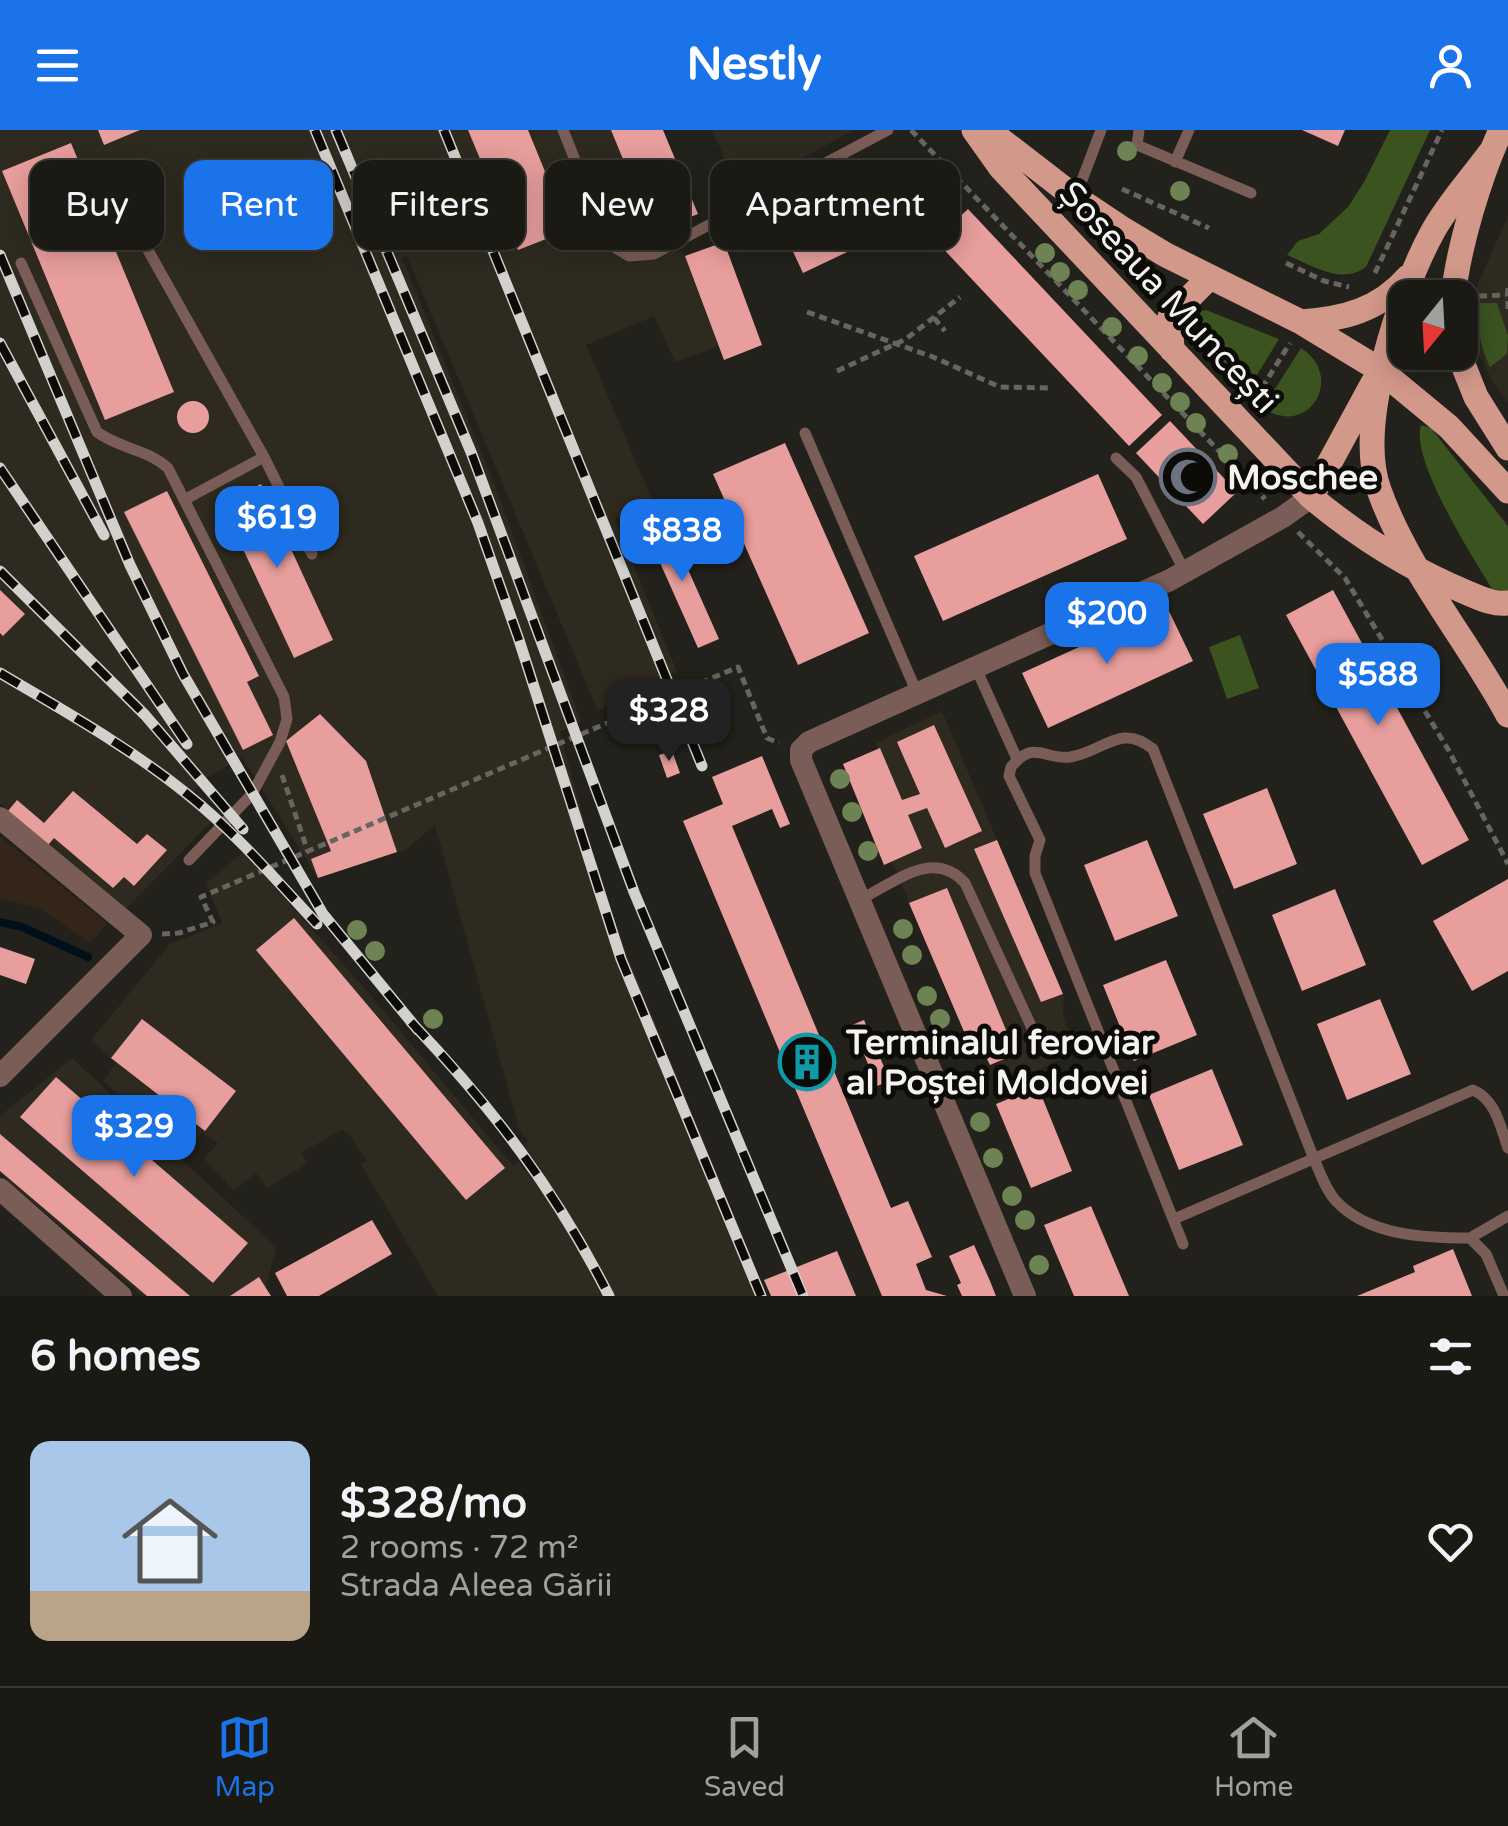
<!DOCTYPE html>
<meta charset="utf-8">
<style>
:root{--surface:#1a1914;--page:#272622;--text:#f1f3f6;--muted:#9fa0a0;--line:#383834;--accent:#1a73e8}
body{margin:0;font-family:"Varela Round",sans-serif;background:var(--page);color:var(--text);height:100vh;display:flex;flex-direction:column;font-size:38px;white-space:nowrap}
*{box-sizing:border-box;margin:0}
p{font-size:32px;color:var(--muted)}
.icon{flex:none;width:55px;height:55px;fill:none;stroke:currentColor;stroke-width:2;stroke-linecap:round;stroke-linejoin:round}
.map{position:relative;height:1166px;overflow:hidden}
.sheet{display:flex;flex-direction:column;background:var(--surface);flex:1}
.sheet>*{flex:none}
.banner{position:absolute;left:30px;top:30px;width:1000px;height:90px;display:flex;gap:20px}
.needle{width:65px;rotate:198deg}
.buttons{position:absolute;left:1388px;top:150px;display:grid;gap:20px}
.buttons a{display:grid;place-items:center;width:90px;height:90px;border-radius:20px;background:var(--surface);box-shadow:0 5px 25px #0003,0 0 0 2px var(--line);font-size:50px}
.price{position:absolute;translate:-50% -85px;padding:0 22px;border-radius:20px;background:var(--accent);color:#fff;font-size:32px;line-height:65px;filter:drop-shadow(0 2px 5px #0008)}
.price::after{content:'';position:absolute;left:50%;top:60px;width:30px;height:22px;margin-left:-15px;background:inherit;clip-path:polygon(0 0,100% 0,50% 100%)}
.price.on{background:#222;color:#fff}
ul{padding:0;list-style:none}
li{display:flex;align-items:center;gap:30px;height:250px;padding:0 30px}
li+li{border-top:2px solid var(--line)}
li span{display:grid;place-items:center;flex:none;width:280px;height:200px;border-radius:20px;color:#555}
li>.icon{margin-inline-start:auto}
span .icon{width:120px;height:120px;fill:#fffc;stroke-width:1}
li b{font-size:42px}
h2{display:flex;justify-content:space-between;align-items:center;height:120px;padding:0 30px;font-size:42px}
.chip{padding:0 35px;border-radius:20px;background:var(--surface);box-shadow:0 5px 25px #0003,0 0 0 2px var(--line);font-size:35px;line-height:90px}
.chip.on{background:var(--accent);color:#fff}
header{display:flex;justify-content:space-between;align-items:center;height:130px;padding:0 30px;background:var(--accent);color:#fff;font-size:45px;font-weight:700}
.tabs{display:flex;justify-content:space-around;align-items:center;height:140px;border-top:2px solid var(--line);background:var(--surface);font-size:28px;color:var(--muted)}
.tabs a{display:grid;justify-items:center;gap:5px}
.tabs .on{color:var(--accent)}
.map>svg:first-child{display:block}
.built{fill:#2e2a1f}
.education{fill:#332518}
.green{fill:#3a531f}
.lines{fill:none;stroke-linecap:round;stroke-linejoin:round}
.stream{stroke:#00101a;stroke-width:8}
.building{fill:#e79e9c}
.path{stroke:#676560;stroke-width:5;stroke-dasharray:8 5;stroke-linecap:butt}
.service{stroke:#795d56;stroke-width:11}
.minor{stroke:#795d56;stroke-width:22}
.primary{stroke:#d2988a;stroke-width:25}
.rail-casing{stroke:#d3d1cd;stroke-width:11}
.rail{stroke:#0c0b08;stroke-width:8;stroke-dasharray:22;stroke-linecap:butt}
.tree{fill:#6d8353}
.labels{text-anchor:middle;stroke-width:10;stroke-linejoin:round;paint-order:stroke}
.street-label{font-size:35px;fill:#f5f3f0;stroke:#0c0b08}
.poi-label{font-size:35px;font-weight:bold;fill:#f5f3f0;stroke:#0c0b08;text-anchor:start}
</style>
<header><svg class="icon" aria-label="menu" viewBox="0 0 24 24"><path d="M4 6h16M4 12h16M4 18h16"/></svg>Nestly<svg class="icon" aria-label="person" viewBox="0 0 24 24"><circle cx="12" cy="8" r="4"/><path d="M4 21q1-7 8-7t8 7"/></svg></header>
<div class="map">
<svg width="1508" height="1166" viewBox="0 0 1508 1166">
<rect width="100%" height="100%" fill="#23211b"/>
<path class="built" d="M0,0h617l21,59 -13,5 5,19 14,-4 9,23 32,24 33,90 -43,16 -21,-46 -68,29 67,157 -38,17 62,153 -34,13 -45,26 -191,-455 -5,2 94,230 85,233 -21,11 38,140 22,65 147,359h-329l-77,-132 5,-4 -17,-26 -7,-4 -40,22 5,12 -40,24 -11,-15 -22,17 -30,-31 14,-16 -16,-11 -15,18 -84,-69 13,-18 -25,-23 79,-96 52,-21 -16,-40 37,-31 118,132 152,182 5,-4 16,20 -10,-37 4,-4 -8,-9 -85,-307 -28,24 -89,29 -76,-121 -34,20 -18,18 22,26 -89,91 -123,-109z
M712,0h143l-116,61z
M1508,86v186l-15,-19 -16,-33 -4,-32 4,-32z
M942,581l122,285 -1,16 7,25 -12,6 3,9 -2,8 -51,24 -9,-22 -9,3 -7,-13 -9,3 -82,-193 -8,3 -41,-101 35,-15 -2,-6z
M72,928l204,189 -12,49h-122l-142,-122v-58z"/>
<path class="education" d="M0,707l107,86 -17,20 -51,-35 -39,-9z"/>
<path class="green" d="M1390,0h40l-64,137c-25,18 -53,-1 -79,-12l11,-14 21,-7 29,-27 16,-25z
M1478,173h19l11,33 -1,18 -17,13c-10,-20 -13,-41 -12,-64z
M1206,180l73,29 -32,52 -58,-64 6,-15z
M1301,218c45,29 7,91 -38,60z
M1421,295l10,3 77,98v66l-16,-3c-19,-32 -82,-129 -71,-164z
M1240,505l19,53 -32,11 -18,-52z"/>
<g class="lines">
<path class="stream" d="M0,792l22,5 66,30"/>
</g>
<path class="building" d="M98,0h42l-36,15z
M468,0h60l41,100 -51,20z
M611,0h52l35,84 -45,18z
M1302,0h43l-7,16z
M71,13l103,249 -69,28 -103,-249z
M880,51l22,45 -99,47 -21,-45z
M968,79l194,206 -33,31 -194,-206z
M724,112l38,103 -38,15 -39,-104z
M177 287a16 16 0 1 1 32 0a16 16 0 1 1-32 0Z
M1170,291l67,71 -34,32 -67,-71z
M785,313l84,190 -71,32 -85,-191z
M1098,344l29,65 -184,82 -29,-65z
M261,354l72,156 -39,18 -73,-156z
M167,361l92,185 -12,6 26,53 -30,15 -119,-238z
M666,390l53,119 -21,9 -53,-119z
M0,460l25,24 -22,22 -3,-3z
M1333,460l136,250 -47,25 -136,-250z
M1167,477l26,54 -145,67 -26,-55z
M320,584l46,47 31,91 -79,26 -7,-19 20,-8 -45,-110z
M934,595l48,106 -37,17 -18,-40 -19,7 14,33 -38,17 -41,-101 37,-16 22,52 18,-6 -23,-52z
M672,621l8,22 -13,5 -8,-23z
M762,626l28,68 -10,4 -8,-19 -40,17 159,382 17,-7 24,56 -16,7 10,26 21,6h-65l-199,-475 40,-17 -11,-27z
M1267,658l30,76 -63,25 -31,-75z
M73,661l64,53 10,-10 20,16 -33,36 -10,-9 -11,11 -59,-50 -6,7 -40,-34 9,-11 27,23z
M997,710l66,154 -22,8 -67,-153z
M1147,710l31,76 -63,25 -31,-76z
M1508,749v92l-36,20 -39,-70z
M947,758l69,166 -26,11 -7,-14 -9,4 -65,-152z
M1335,759l31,76 -64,26 -30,-76z
M294,788l211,250 -39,32 -210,-250z
M0,817l35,12 -9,25 -26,-9z
M1166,830l31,75 -63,26 -31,-76z
M1380,869l31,75 -64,26 -30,-76z
M142,889l94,72 -31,40 -94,-73z
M864,890l26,61 -13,5 -25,-61z
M1212,939l31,76 -64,25 -30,-75z
M56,947l192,166 -35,40 -193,-166z
M1038,957l34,84 -41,17 -35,-84z
M0,1004l190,162h-43l-147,-125z
M1091,1076l38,90h-55l-30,-71z
M372,1090l20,34 -73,42h-32l-12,-23z
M974,1115l16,36 6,15h-34l-5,-11 4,-2 -12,-27z
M1453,1119l19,47h-115l58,-24 -2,-6z
M837,1121l19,45h-85l-7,-16z
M259,1147l12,19h-41z"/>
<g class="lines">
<path class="path" d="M911,0l354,369
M1122,59l87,39
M1286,133l38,18 25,6
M1375,143l67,-143
M1508,158v23
M1479,166l27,-1
M1476,179l1,28
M807,182l126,45 67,30 48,1
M934,188l11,13
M837,241l69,-32 54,-42
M1255,269l35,-56
M1298,402l47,46 104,173 59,113
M282,645l26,77
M162,804l17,-1 34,-11 -12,-25 537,-230 29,71 12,5"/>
<path class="service" d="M563,0l46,114 20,12 25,-2 234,-124
M1139,0l-2,15 114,48
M1175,32l14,-32
M107,47l157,280 48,97
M1076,66l25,-66
M21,133l76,169c23,17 50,17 71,36l116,229 3,22 -7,23 -28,52 -63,66
M805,303l112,260
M1116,328l20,19 49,95
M184,370l80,-43
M975,536l42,93
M861,769c35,-17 72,-51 104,-16l67,145
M1174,1089l299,-129c23,10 27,36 35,58
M1470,1108l38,-22
M1183,1114l-148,-371v-17l5,-16 -31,-64 2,-9c23,-28 33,-7 59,-10 34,-5 50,-35 83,-8l161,410c6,14 12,31 22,42 33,35 89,37 134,37l16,16 18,42"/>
<path class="minor" d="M0,688l141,117 -141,141
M0,1059l121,107
M1025,1166l-224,-536v-10l8,-8 361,-162 113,-63 28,-20"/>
<path class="primary" d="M974,0l27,38 310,329c48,40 95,70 152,94 15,6 29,14 45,12
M988,0l88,68 45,30 45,27 135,67 79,48 69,57 59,64
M1490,23c-19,26 -43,52 -58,80 -32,59 -77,192 -53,257 29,81 88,149 129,225
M1453,168c5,-50 27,-123 48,-168
M1301,192c43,-3 78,-12 107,-45
M1172,220l-2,-33 39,-39
M1458,222l18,45 32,51
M1311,367l62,-114"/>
<g class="rail-casing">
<path id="rail" d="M315,0l163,393 41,117 102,319 140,337
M336,0l135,322 163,440 169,404
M444,0l258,636
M0,125l130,310 53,109 140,240 95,116
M0,213l104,192
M0,338l187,276
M0,441l145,144 98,114
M0,543c64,38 129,74 187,121 48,38 89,86 130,130
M411,892c81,85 145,169 198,274"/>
</g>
<use href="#rail" class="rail"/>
</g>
<g class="tree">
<circle cx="1127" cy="21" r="10"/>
<circle cx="1180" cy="61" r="10"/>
<circle cx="1045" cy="123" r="10"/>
<circle cx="1060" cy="142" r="10"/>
<circle cx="1078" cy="160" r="10"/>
<circle cx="1112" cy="197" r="10"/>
<circle cx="1138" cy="226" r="10"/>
<circle cx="1162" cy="253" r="10"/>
<circle cx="1180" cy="272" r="10"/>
<circle cx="1196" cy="293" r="10"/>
<circle cx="1228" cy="324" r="10"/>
<circle cx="840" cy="649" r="10"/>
<circle cx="852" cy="682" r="10"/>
<circle cx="868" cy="721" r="10"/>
<circle cx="903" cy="799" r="10"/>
<circle cx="357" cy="800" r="10"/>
<circle cx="375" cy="821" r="10"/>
<circle cx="912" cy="825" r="10"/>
<circle cx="927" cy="866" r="10"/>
<circle cx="433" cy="889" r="10"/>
<circle cx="940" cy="889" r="10"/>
<circle cx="952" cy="915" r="10"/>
<circle cx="960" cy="954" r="10"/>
<circle cx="980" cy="992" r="10"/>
<circle cx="993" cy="1028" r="10"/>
<circle cx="1012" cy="1066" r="10"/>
<circle cx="1025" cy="1090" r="10"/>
<circle cx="1039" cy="1135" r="10"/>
</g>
<defs>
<g id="mosque-ring" transform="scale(2.875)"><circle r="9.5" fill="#0c0b08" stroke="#6b7280" stroke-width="1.5"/><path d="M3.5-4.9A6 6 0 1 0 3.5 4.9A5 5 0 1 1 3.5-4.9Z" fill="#6b7280"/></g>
<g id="building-ring" transform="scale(2.875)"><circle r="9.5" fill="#0c0b08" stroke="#0f9aa8" stroke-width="1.5"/><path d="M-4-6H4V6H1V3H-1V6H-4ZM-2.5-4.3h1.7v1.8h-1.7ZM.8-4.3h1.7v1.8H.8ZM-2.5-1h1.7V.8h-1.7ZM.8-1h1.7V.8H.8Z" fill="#0f9aa8"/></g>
</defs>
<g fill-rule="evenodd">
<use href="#mosque-ring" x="1188" y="347"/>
<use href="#building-ring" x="807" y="932"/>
</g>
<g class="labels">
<g class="street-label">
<text transform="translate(1169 167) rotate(47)" y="12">Șoseaua Muncești</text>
</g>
<g class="poi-label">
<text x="1227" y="359">Moschee</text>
<text x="846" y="924">Terminalul feroviar<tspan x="846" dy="40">al Poștei Moldovei</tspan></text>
</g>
</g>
</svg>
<div class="buttons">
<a><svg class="needle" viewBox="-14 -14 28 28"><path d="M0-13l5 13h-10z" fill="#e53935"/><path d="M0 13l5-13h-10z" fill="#9fa0a0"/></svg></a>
</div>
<b class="price" style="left:277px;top:441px">$619</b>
<b class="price" style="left:682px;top:454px">$838</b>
<b class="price" style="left:1107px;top:537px">$200</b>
<b class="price" style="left:1378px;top:598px">$588</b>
<b class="price on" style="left:669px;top:634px">$328</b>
<b class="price" style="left:134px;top:1050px">$329</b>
<div class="banner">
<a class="chip">Buy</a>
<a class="chip on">Rent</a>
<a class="chip">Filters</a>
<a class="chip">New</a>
<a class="chip">Apartment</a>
</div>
</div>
<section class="sheet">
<h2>6 homes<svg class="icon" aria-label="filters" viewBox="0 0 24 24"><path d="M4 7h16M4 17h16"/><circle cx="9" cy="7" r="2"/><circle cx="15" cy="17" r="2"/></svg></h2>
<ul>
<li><span style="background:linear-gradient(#a9c7e8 75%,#b9a48a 0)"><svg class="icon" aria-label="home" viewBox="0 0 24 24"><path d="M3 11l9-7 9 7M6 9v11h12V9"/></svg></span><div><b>$328/mo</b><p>2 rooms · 72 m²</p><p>Strada Aleea Gării</p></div><svg class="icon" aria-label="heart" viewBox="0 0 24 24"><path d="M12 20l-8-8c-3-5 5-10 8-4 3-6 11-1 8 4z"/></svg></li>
</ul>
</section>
<nav class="tabs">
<a class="on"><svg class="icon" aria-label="map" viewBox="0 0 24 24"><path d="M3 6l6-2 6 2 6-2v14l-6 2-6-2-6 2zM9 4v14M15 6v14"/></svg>Map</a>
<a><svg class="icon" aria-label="saved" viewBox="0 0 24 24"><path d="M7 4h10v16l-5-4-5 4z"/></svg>Saved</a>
<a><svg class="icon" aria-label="home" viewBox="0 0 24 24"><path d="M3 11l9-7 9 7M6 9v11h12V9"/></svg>Home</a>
</nav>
